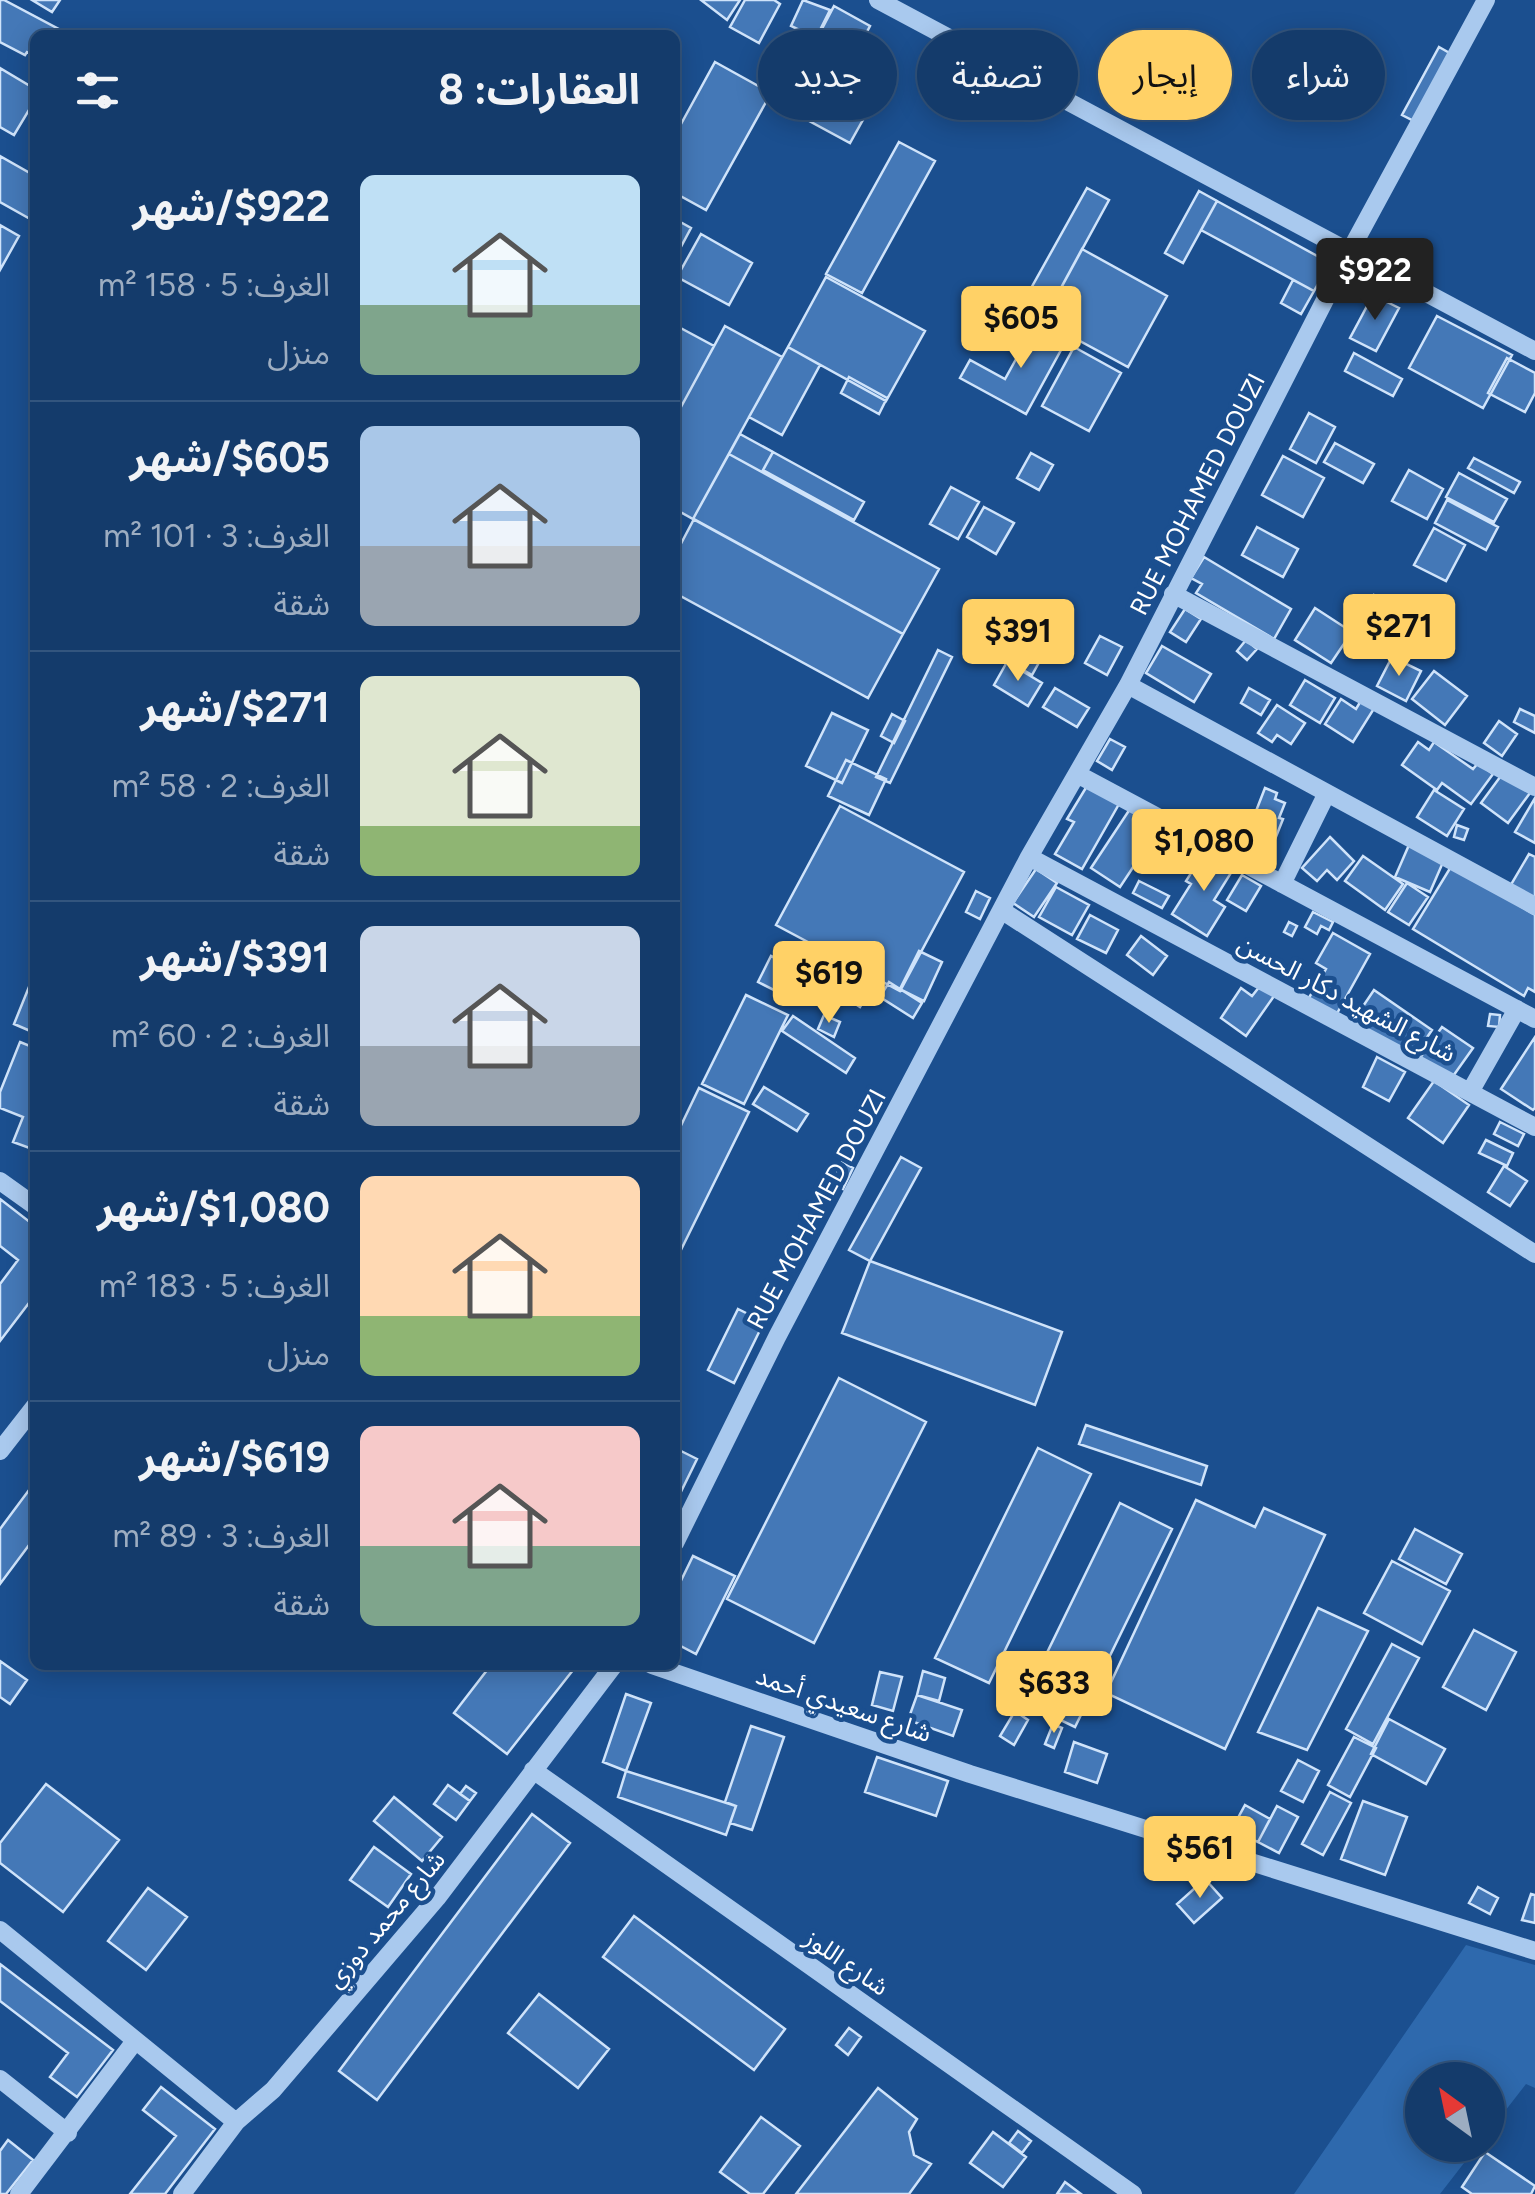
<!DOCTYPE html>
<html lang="ar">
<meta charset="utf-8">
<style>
:root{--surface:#143b6b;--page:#214673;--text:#f1f3f6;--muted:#9dadc1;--line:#33557e;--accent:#ffd166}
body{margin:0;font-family:Figtree,"Noto Sans Arabic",sans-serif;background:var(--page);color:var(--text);direction:rtl;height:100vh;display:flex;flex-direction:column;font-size:38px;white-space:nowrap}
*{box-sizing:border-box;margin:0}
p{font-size:32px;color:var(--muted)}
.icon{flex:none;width:55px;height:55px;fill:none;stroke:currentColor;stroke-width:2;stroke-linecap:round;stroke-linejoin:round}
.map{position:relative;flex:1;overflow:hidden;direction:ltr}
.sheet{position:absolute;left:30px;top:30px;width:650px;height:1640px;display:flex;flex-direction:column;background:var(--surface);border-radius:15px;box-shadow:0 5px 25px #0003,0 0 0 2px var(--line);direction:rtl}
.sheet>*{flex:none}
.banner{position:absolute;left:710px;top:30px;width:675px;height:90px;direction:rtl;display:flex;gap:20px}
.needle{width:65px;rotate:327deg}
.tools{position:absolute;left:1405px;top:2062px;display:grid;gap:20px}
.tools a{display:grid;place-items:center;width:100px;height:100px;border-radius:50%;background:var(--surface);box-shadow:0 5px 25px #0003,0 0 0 2px var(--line);font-size:50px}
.price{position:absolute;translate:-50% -85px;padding:0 22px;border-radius:10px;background:var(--accent);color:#111;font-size:32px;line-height:65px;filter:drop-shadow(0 2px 5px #0008)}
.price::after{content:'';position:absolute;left:50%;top:60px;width:30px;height:22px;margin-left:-15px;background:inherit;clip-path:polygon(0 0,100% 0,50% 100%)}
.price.selected{background:#222;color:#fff}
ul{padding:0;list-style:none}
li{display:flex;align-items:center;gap:30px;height:250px;padding:0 40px}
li+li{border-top:2px solid var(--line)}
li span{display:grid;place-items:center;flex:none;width:280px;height:200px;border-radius:15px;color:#555}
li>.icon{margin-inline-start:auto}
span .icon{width:120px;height:120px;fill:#fffc;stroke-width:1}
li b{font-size:42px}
h2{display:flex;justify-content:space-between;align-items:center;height:120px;padding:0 40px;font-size:42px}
.chip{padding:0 35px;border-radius:45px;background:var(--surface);box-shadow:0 5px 25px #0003,0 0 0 2px var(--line);font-size:35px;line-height:90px}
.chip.selected{background:var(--accent);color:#111}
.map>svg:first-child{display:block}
.green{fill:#2e69ad}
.building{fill:#4478b7;stroke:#cfe3fa;stroke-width:2.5}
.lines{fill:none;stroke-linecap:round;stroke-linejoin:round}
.minor{stroke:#a9c9ee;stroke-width:18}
.labels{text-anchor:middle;stroke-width:9;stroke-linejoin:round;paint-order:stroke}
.street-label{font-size:25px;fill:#fff;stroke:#1b4f8f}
</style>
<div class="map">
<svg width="1535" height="2194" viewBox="0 0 1535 2194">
<rect width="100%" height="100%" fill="#1b4f8f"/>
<path class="green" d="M1466,1945l69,20v123l-9,-4 -38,49v-53h-66v65h56l-38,49h-146z"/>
<path class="building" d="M0,0h4l64,34 -33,1v21l-8,-4 -2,3 -25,-13z
M32,0h28l-8,12z
M701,0h39l-13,20z
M745,0h29l6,4 -21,39 -29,-16z
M803,0l27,10 -14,28 -25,-12z
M834,6l36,20 -21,40 -36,-20z
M1439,47l14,8 -37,67 -14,-7z
M715,62l56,31 -65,117 -31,-17v-58z
M0,68l35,21v11l-21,35 -14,-8z
M819,81l50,28 -19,34 -50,-27z
M899,142l36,19 -73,132 -36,-19z
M0,156l35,20v37l-3,7 -32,-18z
M1087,188l22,12 -66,121 -23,-13z
M1199,191l18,10 -34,62 -18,-10z
M1217,201l113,62 -16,28 -113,-61z
M675,219l16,9 -16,30z
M0,225l19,11 -19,34z
M701,234l51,29 -23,42 -52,-28z
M1082,249l85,47 -39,71 -85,-46z
M1366,275l28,15 -5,12 -29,-16z
M826,277l99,54 -39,70 -98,-54z
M1293,280l21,11 -13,23 -20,-11z
M1373,295l26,13 -23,43 -26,-13z
M1437,316l75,39 -29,53 -74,-40z
M1036,323l31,16 -41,75 -66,-36 10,-18 35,19z
M675,325l39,21 -39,72z
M725,326l57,31 -89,162 -18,-10v-91z
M788,347l32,18 -38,70 -33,-18z
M1074,347l47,26 -32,58 -47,-25z
M1354,353l48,26 -9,17 -48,-25z
M1507,358l28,15v20l-10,19 -37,-19z
M849,377l38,21 -8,16 -38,-21z
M1309,413l26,14 -19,36 -26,-14z
M740,434l33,18 -11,20 -33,-18z
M1335,443l39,21 -11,19 -39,-21z
M773,452l91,50 -10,18 -91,-50z
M1031,453l22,12 -14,25 -22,-12z
M729,454l210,115 -36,65 -210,-115z
M1283,456l41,22 -21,39 -41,-22z
M1474,458l46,24 -6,11 -46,-25z
M1409,470l34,19 -16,30 -35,-18z
M1459,473l48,26 -13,23 -48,-25z
M951,487l28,15 -21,37 -28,-15z
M1447,500l51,27 -12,23 -51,-27z
M984,507l30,16 -18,31 -29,-17z
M694,519l209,115 -35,64 -193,-105v-38z
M1257,527l41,22 -15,28 -41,-22z
M1434,528l31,17 -19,36 -32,-16z
M1204,557l87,52 -17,30 -78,-46 6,-9 -11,-6z
M1374,595l42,23 -14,27 -42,-23z
M1315,608l37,24 -21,31 -36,-23z
M1185,609l16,10 -15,23 -16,-10z
M1021,633l26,15 -15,27 -26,-15z
M1100,636l22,11 -15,28 -22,-12z
M1246,640l11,9 -10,11 -10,-9z
M1162,646l49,28 -17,28 -48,-29z
M938,650l14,7 -62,126 -14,-6z
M1392,657l29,14 -15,30 -29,-15z
M1007,662l35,21 -14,23 -34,-21z
M1434,671l33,25 -22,29 -33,-26z
M1305,680l30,18 -15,25 -30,-18z
M1055,688l34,20 -12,19 -34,-20z
M1249,688l21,12 -9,15 -20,-12z
M1341,699l15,10 6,-10 13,8 -22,35 -28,-18z
M1277,705l28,18 -14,21 -14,-9 -5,7 -14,-9z
M1520,709l15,7v17l-21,-11z
M832,713l36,17 -26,53 -36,-17z
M892,714l13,7 -11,22 -13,-7z
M1499,721l18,13 -15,22 -18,-13z
M1110,739l15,8 -13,23 -15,-9z
M1418,742l11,8 5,-8 39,27 5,-6 15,11 -22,30 -29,-21 -5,7 -35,-25z
M846,760l40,19 -17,36 -41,-19z
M1503,773l27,20 -22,30 -27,-20z
M1087,786l32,18 -37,65 -27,-15 19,-32 -7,-3z
M1265,788l12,5 -2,6 10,4 -6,15 4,1 -13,33 -26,-10z
M1434,790l30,19 -17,27 -30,-19z
M1535,798v45l-20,-11z
M840,806l124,66 -64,119 -124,-66z
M1130,809l29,19 -39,59 -29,-19z
M1457,825l11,4 -4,11 -10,-3z
M1330,837l24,24 -17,19 -10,-10 -10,11 -15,-13z
M1409,845l35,15 -14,32 -35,-15z
M1205,851l29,17 -20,32 11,7 -18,29 -35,-22 19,-30 -5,-3z
M1529,854l6,3v45l-26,-14z
M1363,856l40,28 -18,26 -40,-29z
M1452,865l83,50v77l-7,-4 -4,8 -111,-67z
M1036,869l21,14 -23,34 -21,-14z
M1242,875l19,11 -15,25 -19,-11z
M1139,881l30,15 -7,12 -29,-15z
M1407,883l21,14 -19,28 -21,-13z
M1056,887l33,18 -17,30 -33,-18z
M976,891l14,7 -10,21 -14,-7z
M1313,912l20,10 -4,8 -8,-4 -4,8 -12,-7z
M1090,915l28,15 -12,23 -29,-14z
M1289,922l8,4 -5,10 -8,-4z
M1333,933l37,21 -35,63 -28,-16 19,-32 -10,-6z
M1141,936l26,20 -14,19 -26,-20z
M919,951l23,11 -18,39 -24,-12z
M771,956l44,21 -13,27 -44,-22z
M35,972v61l-21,-9z
M845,974l26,16 -11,17 -26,-17z
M889,982l33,21 -9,15 -33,-21z
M1260,986l14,10 -28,40 -25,-18 20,-30 11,8z
M1374,990l58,40 -21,31 -58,-40z
M746,995l42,20 -44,89 -42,-20z
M1490,1014l10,1 -1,12 -11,-1z
M824,1015l16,7 -6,15 -16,-8z
M793,1016l62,42 -9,15 -64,-42z
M1442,1027l31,21 -22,31 -31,-21z
M1535,1037v71l-2,2 -32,-21z
M20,1042l15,6v102l-22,-8 10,-25 -23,-9v-16z
M1377,1057l28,15 -16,29 -26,-14z
M1434,1081l35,24 -26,38 -35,-25z
M764,1087l44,27 -11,17 -44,-27z
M699,1088l50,24 -74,150v-124z
M1500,1122l24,12 -6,12 -24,-12z
M1486,1140l27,13 -6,13 -28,-13z
M901,1157l20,11 -51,93 -21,-11z
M842,1162l11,6 -10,21 -11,-6z
M1504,1166l23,15 -17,25 -22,-14z
M0,1199l35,27v69l-35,46v-57l18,-24 -18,-14z
M870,1261l192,71 -27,73 -193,-72z
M738,1309l26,13 -30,61 -26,-13z
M839,1378l87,44 -112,221 -87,-44z
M1086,1425l121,41 -6,19 -122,-41z
M675,1448l22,11 -22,45z
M1038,1448l53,26 -102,209 -54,-25z
M35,1482v55l-35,47v-55z
M1196,1500l59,27 9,-19 61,27 -100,214 -119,-56z
M1120,1503l52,26 -97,198 -52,-25z
M1415,1529l47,25 -16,30 -47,-25z
M693,1556l42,20 -39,78 -21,-11v-50z
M1392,1561l58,30 -28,53 -58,-31z
M1318,1608l50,23 -61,119 -49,-18z
M1474,1630l42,22 -30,58 -43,-23z
M1392,1644l27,14 -46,86 -27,-15z
M0,1661l27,19 -17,24 -10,-7z
M491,1665h86l-70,89 -53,-41z
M923,1671l22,7 -6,23 -22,-6z
M880,1672l22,5 -9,34 -21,-6z
M626,1694l25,9 -25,68 -23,-9z
M917,1695l45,15 -9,26 -45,-16z
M1015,1711l13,9 -14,25 -14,-9z
M1389,1719l56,30 -19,35 -55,-30z
M1053,1724l9,4 -8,20 -9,-4z
M751,1726l33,11 -32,93 -22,-7 6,-17 -11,-4z
M1354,1737l22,11 -26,49 -22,-12z
M1074,1742l33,12 -10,29 -32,-11z
M877,1757l71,24 -12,35 -71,-24z
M1298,1760l21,11 -16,31 -22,-11z
M626,1771l110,35 -10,29 -108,-38z
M46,1784l73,56 -56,72 -63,-49v-20z
M448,1785l22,16 -14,19 -22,-16z
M466,1786l10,7 -6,8 -10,-7z
M1330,1792l21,11 -28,52 -21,-11z
M394,1797l48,40 -20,24 -48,-40z
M1363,1801l44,16 -22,58 -44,-16z
M1245,1805l25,14 -12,23 -26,-13z
M1277,1806l21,11 -19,36 -21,-11z
M532,1814l38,29 -193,257 -38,-29z
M374,1847l37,27 -23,33 -38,-27z
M1205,1879l17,19 -28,25 -17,-19z
M1478,1887l20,11 -8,16 -21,-11z
M148,1888l39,29 -41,53 -38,-29z
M1531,1894l4,1v28l-13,-3z
M634,1916l151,113 -31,41 -151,-113z
M0,1964l113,86 -36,47 -27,-20 18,-24 -68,-52z
M539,1994l70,55 -31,39 -70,-55z
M849,2028l12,9 -13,18 -12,-10z
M161,2087l54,42 -50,65h-35l46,-58 -33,-26z
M878,2088l39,31 -8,13 5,23 17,9 -22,30h-113z
M761,2117l39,29 -37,48h-13l-30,-22z
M1018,2131l13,10 -9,12 -13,-10z
M993,2132l33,25 -23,30 -33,-24z
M8,2140l25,20 -27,34h-6v-43z
M1485,2152l50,34 -4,8h-59l-10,-7z
M1065,2182l16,12h-24z"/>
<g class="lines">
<path class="minor" d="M878,0l657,351
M1173,594l362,193
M1128,685l407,221
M1077,774l458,245
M1029,857l506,270
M1282,884l45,-91
M1001,910l534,344
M1470,1092l47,-83
M0,1181l35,25
M0,1451l35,-45
M675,1543l102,-206 252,-480 99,-172 222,-434 136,-251
M652,1665l318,109 565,177
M533,1770l600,424
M0,1930l236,192
M0,2079l68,54
M19,2194l116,-153
M182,2194l54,-72 37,-32 164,-192 177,-233"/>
</g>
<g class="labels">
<g class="street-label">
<text transform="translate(1197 494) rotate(-63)" y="9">RUE MOHAMED DOUZI</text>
<text transform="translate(1347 998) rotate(28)" y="9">شارع الشهيد دكار الحسن</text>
<text transform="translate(816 1209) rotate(-62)" y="9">RUE MOHAMED DOUZI</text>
<text transform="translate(844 1704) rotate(19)" y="9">شارع سعيدي أحمد</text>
<text transform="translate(385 1919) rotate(-50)" y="9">شارع محمد دوزي</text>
<text transform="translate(847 1962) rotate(35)" y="9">شارع اللوز</text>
</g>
</g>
</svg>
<div class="tools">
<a><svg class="needle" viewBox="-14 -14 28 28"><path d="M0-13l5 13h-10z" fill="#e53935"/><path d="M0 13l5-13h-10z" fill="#9dadc1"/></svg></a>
</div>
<b class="price selected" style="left:1375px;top:323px">$922</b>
<b class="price" style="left:1021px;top:371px">$605</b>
<b class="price" style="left:1399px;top:679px">$271</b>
<b class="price" style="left:1018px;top:684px">$391</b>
<b class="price" style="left:1204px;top:894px">$1,080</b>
<b class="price" style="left:829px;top:1026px">$619</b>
<b class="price" style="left:1054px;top:1736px">$633</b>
<b class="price" style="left:1200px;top:1901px">$561</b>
<div class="banner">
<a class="chip">شراء</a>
<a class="chip selected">إيجار</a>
<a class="chip">تصفية</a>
<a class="chip">جديد</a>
</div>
<section class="sheet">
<h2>العقارات: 8<svg class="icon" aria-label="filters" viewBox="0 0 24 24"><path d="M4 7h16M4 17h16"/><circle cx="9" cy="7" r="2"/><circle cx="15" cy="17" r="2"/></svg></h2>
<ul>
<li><span style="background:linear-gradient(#bfe0f5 65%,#7fa58c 0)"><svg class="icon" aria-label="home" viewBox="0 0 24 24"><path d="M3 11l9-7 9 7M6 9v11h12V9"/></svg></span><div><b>$922/شهر</b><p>الغرف: 5 · 158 m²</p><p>منزل</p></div></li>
<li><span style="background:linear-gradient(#a9c7e8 60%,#9aa5b1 0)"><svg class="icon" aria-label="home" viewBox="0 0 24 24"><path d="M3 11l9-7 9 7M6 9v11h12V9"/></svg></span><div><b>$605/شهر</b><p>الغرف: 3 · 101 m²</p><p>شقة</p></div></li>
<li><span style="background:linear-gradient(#dfe7d0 75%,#8fb573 0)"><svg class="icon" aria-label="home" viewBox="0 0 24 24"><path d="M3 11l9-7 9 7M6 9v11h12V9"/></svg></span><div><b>$271/شهر</b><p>الغرف: 2 · 58 m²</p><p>شقة</p></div></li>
<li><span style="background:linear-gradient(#c9d6e8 60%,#9aa5b1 0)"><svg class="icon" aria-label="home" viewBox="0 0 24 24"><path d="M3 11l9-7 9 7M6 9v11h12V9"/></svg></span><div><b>$391/شهر</b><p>الغرف: 2 · 60 m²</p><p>شقة</p></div></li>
<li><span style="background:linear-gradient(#ffd9b3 70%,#8fb573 0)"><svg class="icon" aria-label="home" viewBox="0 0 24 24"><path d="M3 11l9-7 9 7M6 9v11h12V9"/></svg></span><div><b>$1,080/شهر</b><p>الغرف: 5 · 183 m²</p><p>منزل</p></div></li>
<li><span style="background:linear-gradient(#f6c9c9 60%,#7fa58c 0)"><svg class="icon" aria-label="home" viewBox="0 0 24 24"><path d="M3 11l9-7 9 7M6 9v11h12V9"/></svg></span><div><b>$619/شهر</b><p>الغرف: 3 · 89 m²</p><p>شقة</p></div></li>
</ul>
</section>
</div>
